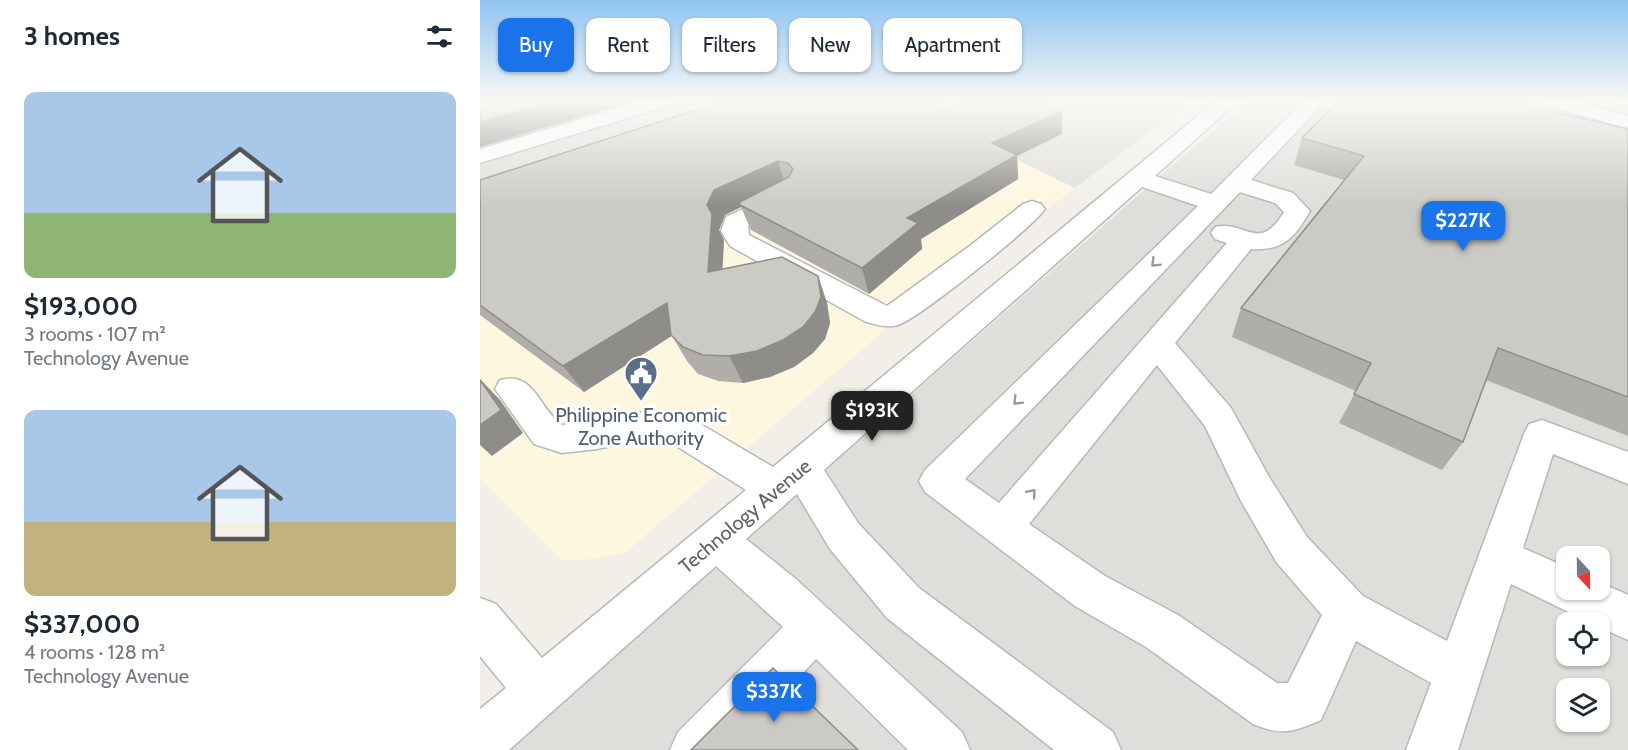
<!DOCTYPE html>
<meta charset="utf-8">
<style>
:root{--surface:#fff;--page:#f6f6f7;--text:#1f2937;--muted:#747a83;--accent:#1a73e8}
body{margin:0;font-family:Cabin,sans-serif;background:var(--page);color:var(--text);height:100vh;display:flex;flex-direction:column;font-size:22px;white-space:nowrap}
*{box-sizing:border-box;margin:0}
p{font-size:20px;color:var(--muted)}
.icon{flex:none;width:33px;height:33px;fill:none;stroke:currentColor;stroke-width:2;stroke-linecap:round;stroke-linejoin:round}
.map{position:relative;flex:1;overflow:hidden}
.details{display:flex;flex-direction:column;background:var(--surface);width:480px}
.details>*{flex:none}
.top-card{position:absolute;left:18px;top:18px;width:570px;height:54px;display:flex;gap:12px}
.needle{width:39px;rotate:158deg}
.tools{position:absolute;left:1076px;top:546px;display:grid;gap:12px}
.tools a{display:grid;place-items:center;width:54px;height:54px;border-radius:12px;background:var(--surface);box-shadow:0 2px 4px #0004;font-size:30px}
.price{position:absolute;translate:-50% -51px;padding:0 14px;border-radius:12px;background:var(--accent);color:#fff;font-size:20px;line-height:39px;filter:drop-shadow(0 2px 3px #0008)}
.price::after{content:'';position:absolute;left:50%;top:36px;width:18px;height:14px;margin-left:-9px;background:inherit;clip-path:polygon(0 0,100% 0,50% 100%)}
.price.active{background:#222;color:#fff}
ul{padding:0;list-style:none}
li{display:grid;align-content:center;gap:12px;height:318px;padding:0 24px}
li span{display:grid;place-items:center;height:186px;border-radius:12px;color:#555}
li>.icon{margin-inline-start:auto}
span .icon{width:108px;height:108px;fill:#fffc;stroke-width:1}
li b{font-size:26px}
h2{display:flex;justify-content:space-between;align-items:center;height:72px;padding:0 24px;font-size:26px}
.tag{padding:0 21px;border-radius:12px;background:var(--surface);box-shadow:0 2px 4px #0004;font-size:21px;line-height:54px}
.tag.active{background:var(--accent);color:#fff}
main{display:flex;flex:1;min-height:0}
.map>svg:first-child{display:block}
.commercial{fill:#fef7e0}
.industrial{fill:#e0deda;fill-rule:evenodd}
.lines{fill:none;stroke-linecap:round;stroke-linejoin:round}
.minor-casing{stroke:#b5b8bc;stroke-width:3}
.minor{fill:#fff;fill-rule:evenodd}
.wall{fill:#afaea9}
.shaded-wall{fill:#8f8d8a}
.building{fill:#cccac5;stroke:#8f8d8a;stroke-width:1.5}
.oneway{stroke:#979a9d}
.labels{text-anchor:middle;stroke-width:6;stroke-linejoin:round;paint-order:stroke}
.service-label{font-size:20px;fill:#4e5e75;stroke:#fff}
.street-label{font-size:20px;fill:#5f6368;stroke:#fff}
</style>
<main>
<section class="details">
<h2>3 homes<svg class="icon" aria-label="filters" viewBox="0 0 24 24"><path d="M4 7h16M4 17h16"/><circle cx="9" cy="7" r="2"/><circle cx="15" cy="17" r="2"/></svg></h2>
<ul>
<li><span style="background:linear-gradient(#a9c7e8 65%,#8fb573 0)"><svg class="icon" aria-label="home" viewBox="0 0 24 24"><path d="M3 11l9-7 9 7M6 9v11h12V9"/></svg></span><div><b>$193,000</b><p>3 rooms · 107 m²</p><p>Technology Avenue</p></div></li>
<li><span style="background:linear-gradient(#a9c7e8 60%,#c2b280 0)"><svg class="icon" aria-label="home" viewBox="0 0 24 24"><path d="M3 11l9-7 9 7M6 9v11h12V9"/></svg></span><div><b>$337,000</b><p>4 rooms · 128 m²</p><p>Technology Avenue</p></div></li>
</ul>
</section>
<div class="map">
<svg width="1148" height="750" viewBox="0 0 1148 750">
<rect width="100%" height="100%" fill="#f1efe8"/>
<path class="commercial" d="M449,116l146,72 -183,136 -266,228 -33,7 -32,1 -81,-81v-179z"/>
<path class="industrial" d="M27,101h684l-116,87 -146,-72 -449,184v-185z
M768,101h364l16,5v644h-1121l660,-580zM1086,556h33v34h-33zM1086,622h33v34h-33zM1086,688h33v34h-33z"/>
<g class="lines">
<g class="minor-casing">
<path id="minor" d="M162,101h32l-3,4 -191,58v-14z
M736,101h22l-83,75 56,18 93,-93h21l-74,79 42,13 17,18c-15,26 -26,40 -59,38l-76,94 56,65 38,69 38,60 56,59 84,45 77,-207 5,-10 13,-4 86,32v32l-75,-30 -30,94 43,19v23h33v-8l29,13v45l-29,-13v-5h-10l-78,-38 -53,166h-52l25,-67 -75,-42 -35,79c-28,12 -39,16 -68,4l-107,-77 -71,-41 -150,-114 -6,-11 6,-11 273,-264 -56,-19 -318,283 34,53 61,65 194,144 8,18h-67l-167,-132 -57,-69 -33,-55 -51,45 51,41 165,152 8,18h-62l-92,-91 -85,91h-61l8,-18 105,-105 -67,-61 -207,184h-29v-41l26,-21 -26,-32v-58l16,6 46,54 204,-168 -79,-50 -23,-1 -47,10 -35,4 -28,-9 -39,-55 5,-9c34,-10 39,29 62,45 40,-5 86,-21 125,-9l86,51zM760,192l35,11 9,9c-25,42 -38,8 -69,15l-4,6 4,6 12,4 -228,260 -34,-24zM677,365l48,61 36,75 36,62 45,52 -34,68h-11l-99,-68 -73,-39 -76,-52z
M1061,101h34l53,15v12l-84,-23z
M304,189l9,2 3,5 -3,5 -45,25 1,9 138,71 84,-61 52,-41 9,-3 9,3 4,5c-13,19 -126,109 -147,116 -11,3 -21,0 -32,-3l-136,-76 -9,-15 5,-14z"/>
</g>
<use href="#minor" class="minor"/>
</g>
<path class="wall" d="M469,108l113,26 -45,22 1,23 -97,60 1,10 -53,45 -118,-64 -10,-23 -16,8 -6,15 5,10 -2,29 96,7 9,27 3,20 -5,16 -12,14 -19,14 -24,10 -27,6 -25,-2 -20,-7 -11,-13 -15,-25 -88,56 -104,-77v-135z
M1148,129v307l-142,-56 -23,62 -21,28 -103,-47 17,-32 -124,-54 9,-29 103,-128 -50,-15 8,-27z"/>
<path class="shaded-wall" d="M74,101h79l-153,46v-25z
M582,111v23l-45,22 1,23 -97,60 1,10 -53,45 -7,-26 45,-50 85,-75z
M298,161l8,25 -46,19 1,2 -16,8 -6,15 5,10 -3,58 -13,-26 -1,-67 7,-15z
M338,276l9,27 3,20 -5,16 -12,14 -19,14 -24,10 -27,6 -14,-27z
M187,303l15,26 -98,63 -21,-26z
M0,379l20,21 23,33 -31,23 -12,-11z"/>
<path class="building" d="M0,101h74l-74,21z
M244,101h210l15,7 17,-7h75l21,10 -70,32 25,12 -110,63 11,5 -56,45 -122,-63v-3l49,-25 4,-8 -5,-6 -10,-2 -64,29 -7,15 5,9 -4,58 74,-15 36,19 3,21 -6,15 -12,15 -20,13 -26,11 -28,5 -26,-1 -20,-8 -12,-12 -4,-32 -104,63 -83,-61v-125z
M858,101h157l12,3 2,-3 119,28v268l-130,-49 -35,94 -109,-48 17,-31 -130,-55 123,-152 -62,-18z
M0,380l21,30 -21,15z
M293,668l85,82h-167z"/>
<defs><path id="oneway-chevron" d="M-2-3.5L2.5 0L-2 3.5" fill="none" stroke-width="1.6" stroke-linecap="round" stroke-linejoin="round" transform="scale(1.5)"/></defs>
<g class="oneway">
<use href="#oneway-chevron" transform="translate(675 263) rotate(135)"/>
<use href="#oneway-chevron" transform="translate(537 401) rotate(135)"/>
<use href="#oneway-chevron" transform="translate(552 493) rotate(-50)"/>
</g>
<linearGradient id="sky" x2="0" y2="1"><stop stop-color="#8fc3f1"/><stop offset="0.49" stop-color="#f9f8f5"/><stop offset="1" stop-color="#f9f8f5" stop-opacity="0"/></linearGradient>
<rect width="1148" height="206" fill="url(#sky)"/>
<defs>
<g id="civic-pin" transform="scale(1.725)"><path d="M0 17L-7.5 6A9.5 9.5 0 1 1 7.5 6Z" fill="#5c6f8a" stroke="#fff"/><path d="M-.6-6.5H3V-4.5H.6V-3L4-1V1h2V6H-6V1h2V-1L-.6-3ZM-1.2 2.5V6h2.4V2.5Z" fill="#fff"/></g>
</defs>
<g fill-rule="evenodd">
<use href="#civic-pin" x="161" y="373"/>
</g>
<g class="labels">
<g class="service-label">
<text x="161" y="422">Philippine Economic<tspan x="161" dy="23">Zone Authority</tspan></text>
</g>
<g class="street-label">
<text transform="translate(265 516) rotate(-40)" y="7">Technology Avenue</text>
</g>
</g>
</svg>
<div class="tools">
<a><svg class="needle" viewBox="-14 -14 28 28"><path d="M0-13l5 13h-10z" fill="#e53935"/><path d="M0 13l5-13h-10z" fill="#747a83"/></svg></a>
<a><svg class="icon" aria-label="locate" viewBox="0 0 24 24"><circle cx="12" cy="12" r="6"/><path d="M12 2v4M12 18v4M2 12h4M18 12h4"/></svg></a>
<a><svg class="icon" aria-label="layers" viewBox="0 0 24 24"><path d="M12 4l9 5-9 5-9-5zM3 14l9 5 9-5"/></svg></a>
</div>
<b class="price" style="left:983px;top:252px">$227K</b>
<b class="price active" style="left:392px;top:442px">$193K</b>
<b class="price" style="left:294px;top:723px">$337K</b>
<div class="top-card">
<a class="tag active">Buy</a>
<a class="tag">Rent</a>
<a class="tag">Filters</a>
<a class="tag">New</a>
<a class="tag">Apartment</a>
</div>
</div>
</main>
